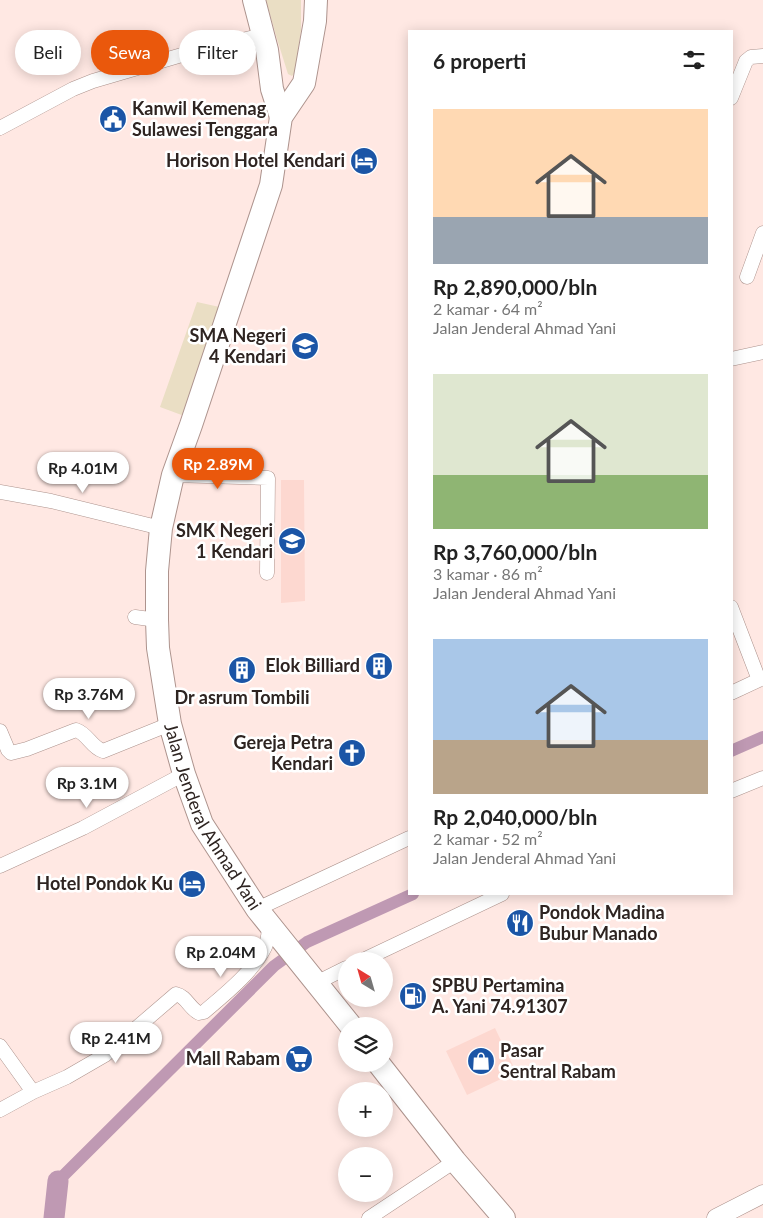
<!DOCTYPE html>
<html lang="id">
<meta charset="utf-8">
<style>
:root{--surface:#fff;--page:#f2f2f2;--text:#222;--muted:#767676;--accent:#ea580c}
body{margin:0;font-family:Lato,sans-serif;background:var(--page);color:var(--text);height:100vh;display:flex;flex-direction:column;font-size:19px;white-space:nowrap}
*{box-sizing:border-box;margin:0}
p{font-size:16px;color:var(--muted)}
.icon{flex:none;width:28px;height:28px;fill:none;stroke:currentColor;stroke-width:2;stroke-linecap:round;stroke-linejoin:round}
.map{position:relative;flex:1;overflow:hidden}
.drawer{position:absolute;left:408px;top:30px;width:325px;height:865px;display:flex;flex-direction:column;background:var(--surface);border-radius:0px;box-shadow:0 2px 12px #0003}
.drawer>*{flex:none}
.top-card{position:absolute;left:15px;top:30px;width:318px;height:45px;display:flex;gap:10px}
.needle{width:32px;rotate:323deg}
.fabs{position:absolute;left:338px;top:952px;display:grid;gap:10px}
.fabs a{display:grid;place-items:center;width:55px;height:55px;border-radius:50%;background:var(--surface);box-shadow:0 2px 12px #0003;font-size:25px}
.price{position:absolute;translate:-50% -42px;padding:0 11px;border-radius:18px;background:#fff;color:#222;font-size:16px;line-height:32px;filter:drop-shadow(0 1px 2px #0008)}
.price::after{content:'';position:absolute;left:50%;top:30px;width:15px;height:11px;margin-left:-8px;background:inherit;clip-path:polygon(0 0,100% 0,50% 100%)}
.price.selected{background:var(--accent);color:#fff}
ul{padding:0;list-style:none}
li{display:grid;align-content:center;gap:10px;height:265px;padding:0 25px}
li span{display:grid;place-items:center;height:155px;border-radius:0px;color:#555}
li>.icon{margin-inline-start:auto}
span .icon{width:90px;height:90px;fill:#fffc;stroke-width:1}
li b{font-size:21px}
h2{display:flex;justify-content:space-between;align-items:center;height:60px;padding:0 25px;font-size:21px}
.pill{padding:0 18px;border-radius:22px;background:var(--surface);box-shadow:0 2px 12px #0003;font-size:18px;line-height:45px}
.pill.selected{background:var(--accent);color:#fff}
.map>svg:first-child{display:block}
.built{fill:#fdd8d0}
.green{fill:#eadec4}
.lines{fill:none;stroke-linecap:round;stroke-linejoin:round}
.canal{stroke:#bf99b3;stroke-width:12}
.river{stroke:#bf99b3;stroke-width:21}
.minor-casing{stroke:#ad938d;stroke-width:15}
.tertiary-casing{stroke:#ad938d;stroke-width:19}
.trunk-casing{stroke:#ad938d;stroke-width:24}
.minor{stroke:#fff;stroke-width:14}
.tertiary{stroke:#fff;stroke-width:18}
.trunk{stroke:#fff;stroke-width:22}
.labels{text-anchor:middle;stroke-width:5;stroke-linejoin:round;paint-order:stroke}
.poi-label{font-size:18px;font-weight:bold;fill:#2e2421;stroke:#fff;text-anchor:end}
.street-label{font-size:18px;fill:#2e2421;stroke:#fff}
</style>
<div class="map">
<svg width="763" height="1218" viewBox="0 0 763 1218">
<rect width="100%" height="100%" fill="#ffe8e3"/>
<path class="built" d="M281,480h23l1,121 -24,2z
M495,1028l21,44 -49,23 -21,-44z"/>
<path class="green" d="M266,0h35v30l-6,42 -3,4 -4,-2 -11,-35z
M197,302l27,6 -37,109 -27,-10z"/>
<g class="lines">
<path class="canal" d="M731,751l32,-14
M58,1181l216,-215 33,-24 106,-48"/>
<path class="river" d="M54,1218l4,-37"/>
<g class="minor-casing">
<path id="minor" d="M731,98l15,-37 5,-4 12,-1
M0,128l73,-39 20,-8 99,-29 71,-17
M747,277l16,-44
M731,359l32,-7
M173,475l95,3 -1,95
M0,492l51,9 110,27
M731,607l28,73
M135,617l22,3
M731,693l32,-15
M0,731l8,19 3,3 16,-4 49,-19c12,4 15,17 27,21l67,-27
M731,791l32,-13
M0,866l83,-38 101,-54
M257,909l152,-71
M361,961l141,-67
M316,983l30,-15
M0,1046l33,46 -33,18
M33,1092l34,-15 38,-22 71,-61c10,2 14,15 23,19l5,-1c21,-18 48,-39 61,-65 3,-7 4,-16 4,-23
M369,1218l86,-57"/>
</g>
<g class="tertiary-casing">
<path id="tertiary" d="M716,1218l47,-24"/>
</g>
<g class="trunk-casing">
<g id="trunk">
<path d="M254,0l13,50 5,39 9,28"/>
<path id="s1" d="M316,0l-1,21 -11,62 -23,34 -10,68 -80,240 -18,50 -12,53 -4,43v49l1,28 12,76 14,50 18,50 55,85 94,117"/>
<path d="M379,1064l76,97 49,57"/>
</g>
</g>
<use href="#minor" class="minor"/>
<use href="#tertiary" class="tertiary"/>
<use href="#trunk" class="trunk"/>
</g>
<defs>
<g id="civic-disc" transform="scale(1.4375)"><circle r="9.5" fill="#1b55a6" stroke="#fff"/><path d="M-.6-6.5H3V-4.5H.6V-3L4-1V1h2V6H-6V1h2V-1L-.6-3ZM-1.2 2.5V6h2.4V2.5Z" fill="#fff"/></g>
<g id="hotel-disc" transform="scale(1.4375)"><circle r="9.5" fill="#1b55a6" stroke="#fff"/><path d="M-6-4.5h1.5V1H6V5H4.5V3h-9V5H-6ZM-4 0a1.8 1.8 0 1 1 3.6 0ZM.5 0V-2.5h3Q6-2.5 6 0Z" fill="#fff"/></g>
<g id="school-disc" transform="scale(1.4375)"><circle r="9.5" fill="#1b55a6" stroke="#fff"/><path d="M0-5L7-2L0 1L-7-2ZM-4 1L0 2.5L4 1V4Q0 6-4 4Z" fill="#fff"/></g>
<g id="building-disc" transform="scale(1.4375)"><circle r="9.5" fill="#1b55a6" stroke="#fff"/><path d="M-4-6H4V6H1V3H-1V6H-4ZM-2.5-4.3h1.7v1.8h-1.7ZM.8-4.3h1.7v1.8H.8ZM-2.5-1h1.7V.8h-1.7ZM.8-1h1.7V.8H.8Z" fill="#fff"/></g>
<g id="church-disc" transform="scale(1.4375)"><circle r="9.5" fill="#1b55a6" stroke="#fff"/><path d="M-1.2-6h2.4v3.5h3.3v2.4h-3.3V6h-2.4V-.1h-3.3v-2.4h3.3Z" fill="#fff"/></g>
<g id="restaurant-disc" transform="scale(1.4375)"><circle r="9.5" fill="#1b55a6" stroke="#fff"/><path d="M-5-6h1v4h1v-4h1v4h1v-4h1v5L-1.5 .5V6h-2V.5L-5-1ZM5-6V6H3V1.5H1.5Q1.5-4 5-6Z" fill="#fff"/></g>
<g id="fuel-disc" transform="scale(1.4375)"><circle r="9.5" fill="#1b55a6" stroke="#fff"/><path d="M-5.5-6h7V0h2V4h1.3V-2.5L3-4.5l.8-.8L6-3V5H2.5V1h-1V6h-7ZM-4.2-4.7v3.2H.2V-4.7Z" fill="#fff"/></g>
<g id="supermarket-disc" transform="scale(1.4375)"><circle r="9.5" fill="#1b55a6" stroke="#fff"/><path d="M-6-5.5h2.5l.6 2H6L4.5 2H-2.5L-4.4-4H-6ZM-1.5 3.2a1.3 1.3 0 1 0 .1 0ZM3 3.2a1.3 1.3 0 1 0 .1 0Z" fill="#fff"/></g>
<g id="shop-disc" transform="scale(1.4375)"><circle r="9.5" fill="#1b55a6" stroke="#fff"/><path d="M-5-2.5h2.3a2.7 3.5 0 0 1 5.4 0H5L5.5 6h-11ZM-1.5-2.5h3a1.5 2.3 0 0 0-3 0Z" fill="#fff"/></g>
</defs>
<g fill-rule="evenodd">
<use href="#civic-disc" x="113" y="119"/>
<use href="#hotel-disc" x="364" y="161"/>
<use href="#school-disc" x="305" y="346"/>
<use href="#school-disc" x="292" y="541"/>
<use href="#building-disc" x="379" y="666"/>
<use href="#building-disc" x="242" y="670"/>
<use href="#church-disc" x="352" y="753"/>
<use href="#hotel-disc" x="192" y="884"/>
<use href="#restaurant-disc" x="520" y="923"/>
<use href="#fuel-disc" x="413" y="996"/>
<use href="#supermarket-disc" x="299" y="1059"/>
<use href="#shop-disc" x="481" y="1061"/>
</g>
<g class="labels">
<g class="poi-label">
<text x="132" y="115" text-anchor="start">Kanwil Kemenag<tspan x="132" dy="21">Sulawesi Tenggara</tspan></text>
<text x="345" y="167">Horison Hotel Kendari</text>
<text x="286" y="342">SMA Negeri<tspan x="286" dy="21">4 Kendari</tspan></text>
<text x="273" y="537">SMK Negeri<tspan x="273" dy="21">1 Kendari</tspan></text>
<text x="360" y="672">Elok Billiard</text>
<text x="242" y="704" text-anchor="middle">Dr asrum Tombili</text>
<text x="333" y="749">Gereja Petra<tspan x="333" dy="21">Kendari</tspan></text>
<text x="173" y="890">Hotel Pondok Ku</text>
<text x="539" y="919" text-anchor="start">Pondok Madina<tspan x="539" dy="21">Bubur Manado</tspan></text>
<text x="432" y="992" text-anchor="start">SPBU Pertamina<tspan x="432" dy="21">A. Yani 74.91307</tspan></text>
<text x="500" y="1057" text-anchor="start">Pasar<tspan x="500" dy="21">Sentral Rabam</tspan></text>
<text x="280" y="1065">Mall Rabam</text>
</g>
<g class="street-label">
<text dy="6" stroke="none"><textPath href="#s1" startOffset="854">Jalan Jenderal Ahmad Yani</textPath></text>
</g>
</g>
</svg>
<div class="fabs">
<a><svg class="needle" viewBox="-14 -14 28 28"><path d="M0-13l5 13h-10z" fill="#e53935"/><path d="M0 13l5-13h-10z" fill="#767676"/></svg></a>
<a><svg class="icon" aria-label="layers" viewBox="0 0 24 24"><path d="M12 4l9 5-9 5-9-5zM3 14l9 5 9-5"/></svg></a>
<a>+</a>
<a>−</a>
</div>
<b class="price selected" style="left:218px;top:490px">Rp 2.89M</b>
<b class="price" style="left:83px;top:494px">Rp 4.01M</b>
<b class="price" style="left:89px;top:720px">Rp 3.76M</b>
<b class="price" style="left:87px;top:809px">Rp 3.1M</b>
<b class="price" style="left:221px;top:978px">Rp 2.04M</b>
<b class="price" style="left:116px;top:1064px">Rp 2.41M</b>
<div class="top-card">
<a class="pill">Beli</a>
<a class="pill selected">Sewa</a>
<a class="pill">Filter</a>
</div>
<section class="drawer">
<h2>6 properti<svg class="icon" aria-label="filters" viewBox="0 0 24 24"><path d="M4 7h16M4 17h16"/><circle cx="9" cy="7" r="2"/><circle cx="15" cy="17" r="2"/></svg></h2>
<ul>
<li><span style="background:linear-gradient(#ffd9b3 70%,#9aa5b1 0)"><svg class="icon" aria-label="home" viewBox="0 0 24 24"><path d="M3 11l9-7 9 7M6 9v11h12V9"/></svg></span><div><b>Rp 2,890,000/bln</b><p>2 kamar · 64 m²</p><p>Jalan Jenderal Ahmad Yani</p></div></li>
<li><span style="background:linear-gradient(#dfe7d0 65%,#8fb573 0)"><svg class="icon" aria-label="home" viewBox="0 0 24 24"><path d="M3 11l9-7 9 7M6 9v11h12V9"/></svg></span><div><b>Rp 3,760,000/bln</b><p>3 kamar · 86 m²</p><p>Jalan Jenderal Ahmad Yani</p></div></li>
<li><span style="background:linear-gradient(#a9c7e8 65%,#b9a48a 0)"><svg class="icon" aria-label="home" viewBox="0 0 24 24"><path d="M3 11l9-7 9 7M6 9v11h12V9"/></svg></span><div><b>Rp 2,040,000/bln</b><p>2 kamar · 52 m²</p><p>Jalan Jenderal Ahmad Yani</p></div></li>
</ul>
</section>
</div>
